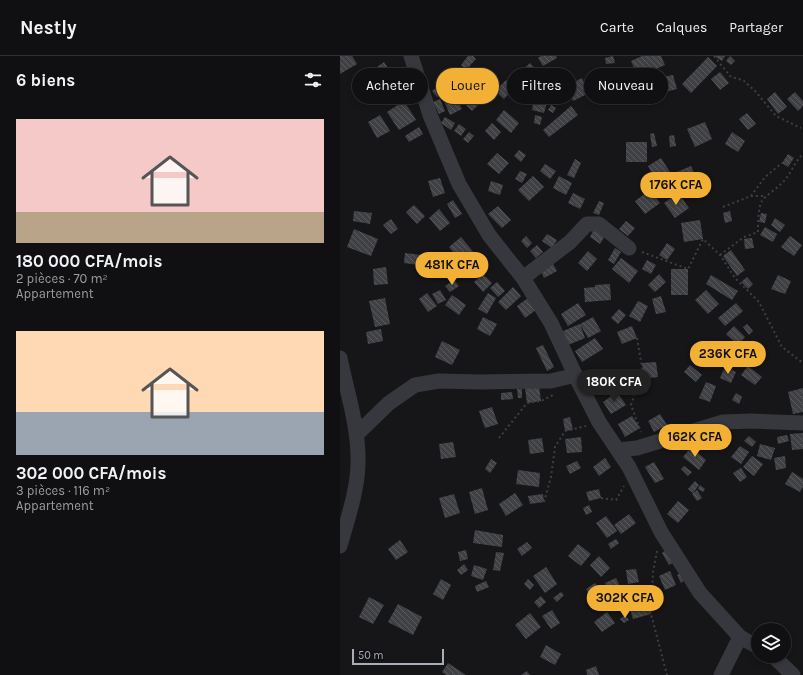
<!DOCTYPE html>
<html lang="fr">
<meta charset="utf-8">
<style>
:root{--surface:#101012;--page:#19191b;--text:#f1f3f6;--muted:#9c9d9f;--line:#303032;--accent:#f2b134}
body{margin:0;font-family:Karla,sans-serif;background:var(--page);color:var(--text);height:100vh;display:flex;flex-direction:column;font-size:15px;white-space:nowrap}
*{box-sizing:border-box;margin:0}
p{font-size:13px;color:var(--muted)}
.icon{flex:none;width:22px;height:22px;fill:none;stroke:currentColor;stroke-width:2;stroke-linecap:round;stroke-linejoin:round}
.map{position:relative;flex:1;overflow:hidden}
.drawer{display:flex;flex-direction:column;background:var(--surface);width:340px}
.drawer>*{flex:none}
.guide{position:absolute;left:12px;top:12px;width:380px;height:36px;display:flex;gap:8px}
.fabs{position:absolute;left:411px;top:567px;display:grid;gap:8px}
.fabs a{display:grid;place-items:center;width:40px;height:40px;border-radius:50%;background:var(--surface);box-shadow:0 2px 6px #0003,0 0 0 1px var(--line);font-size:20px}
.scale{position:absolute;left:12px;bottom:10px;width:92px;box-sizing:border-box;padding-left:4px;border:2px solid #a8adb8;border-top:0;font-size:11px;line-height:14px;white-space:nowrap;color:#a8adb8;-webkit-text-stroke:3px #111113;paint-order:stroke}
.price{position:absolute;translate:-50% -34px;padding:0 9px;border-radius:14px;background:var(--accent);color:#111;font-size:13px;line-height:26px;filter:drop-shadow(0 1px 2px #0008)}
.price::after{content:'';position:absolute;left:50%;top:24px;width:12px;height:9px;margin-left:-6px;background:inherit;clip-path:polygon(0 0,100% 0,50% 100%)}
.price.active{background:#222;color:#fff}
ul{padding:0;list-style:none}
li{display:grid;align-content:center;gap:8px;height:212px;padding:0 16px}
li span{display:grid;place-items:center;height:124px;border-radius:0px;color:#555}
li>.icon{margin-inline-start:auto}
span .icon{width:72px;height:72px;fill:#fffc;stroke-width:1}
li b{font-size:17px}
h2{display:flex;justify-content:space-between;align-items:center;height:48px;padding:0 16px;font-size:17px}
.tag{padding:0 14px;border-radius:18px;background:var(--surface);box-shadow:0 2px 6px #0003,0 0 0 1px var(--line);font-size:14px;line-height:36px}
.tag.active{background:var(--accent);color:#111}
header{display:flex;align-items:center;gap:24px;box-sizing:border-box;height:56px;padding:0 20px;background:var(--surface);border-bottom:1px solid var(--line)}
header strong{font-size:19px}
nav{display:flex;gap:22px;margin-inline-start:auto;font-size:14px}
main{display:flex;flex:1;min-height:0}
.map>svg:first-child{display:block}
.building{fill:url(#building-back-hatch)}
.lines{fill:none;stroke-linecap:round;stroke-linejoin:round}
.path{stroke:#3d3f44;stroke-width:2;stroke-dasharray:2 3;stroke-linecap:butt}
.minor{stroke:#37383d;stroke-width:15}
</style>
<header>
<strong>Nestly</strong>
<nav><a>Carte</a><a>Calques</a><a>Partager</a></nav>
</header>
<main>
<section class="drawer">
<h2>6 biens<svg class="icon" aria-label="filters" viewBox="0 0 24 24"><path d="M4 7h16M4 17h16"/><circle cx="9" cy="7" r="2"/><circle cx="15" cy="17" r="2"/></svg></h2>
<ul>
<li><span style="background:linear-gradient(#f6c9c9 75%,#b9a48a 0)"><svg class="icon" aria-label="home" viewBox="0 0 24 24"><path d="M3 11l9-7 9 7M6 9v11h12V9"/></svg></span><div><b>180 000 CFA/mois</b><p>2 pièces · 70 m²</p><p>Appartement</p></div></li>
<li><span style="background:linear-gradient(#ffd9b3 65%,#9aa5b1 0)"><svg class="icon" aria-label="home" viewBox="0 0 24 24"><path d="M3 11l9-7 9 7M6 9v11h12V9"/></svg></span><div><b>302 000 CFA/mois</b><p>3 pièces · 116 m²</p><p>Appartement</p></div></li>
</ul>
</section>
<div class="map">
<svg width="463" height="619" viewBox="0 0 463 619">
<defs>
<pattern id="building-back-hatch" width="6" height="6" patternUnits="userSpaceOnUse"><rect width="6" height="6" fill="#404145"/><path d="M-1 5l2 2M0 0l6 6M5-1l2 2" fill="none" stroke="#595a5e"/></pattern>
</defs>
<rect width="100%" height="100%" fill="#161618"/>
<path class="building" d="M0,0h12l5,8 -17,10z
M128,0h5l3,3 -10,11 -5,-5z
M201,0h15l1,2 -14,8 -5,-8z
M273,0l2,7 -9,1 -1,-6z
M302,0h19l4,9 -27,12 -7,-16z
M374,0h11l-3,5z
M390,0l5,5 -4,4 -5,-4z
M368,1l9,9 -26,27 -9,-9z
M44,6l13,20 -27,19 -14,-19z
M190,7l13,14 -12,12 -13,-15z
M145,15l12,4 -6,16 -12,-4z
M380,16l9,11 -9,7 -9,-11z
M333,19l4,14 -16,4 -3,-15z
M242,22l7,15 -16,8 -7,-15z
M106,24l5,6 -14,11 -5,-6z
M166,24l9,7 -11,12 -9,-8z
M127,27l5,5 -5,6 -5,-5z
M182,28l7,8 -8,7 -7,-8z
M122,35l4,6 -3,2 -4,-5z
M435,36l12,15 -9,7 -11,-15z
M455,36l8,9v5l-5,5 -11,-12z
M133,37l9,8 -10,10 -8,-8z
M115,40l7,13 -12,6 -6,-14z
M100,43l5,12 -6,3 -6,-12z
M194,43l13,3 -3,11 -12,-3z
M64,45l12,19 -17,10 -12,-18z
M211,49l5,3 -3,5 -5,-3z
M231,50l7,9 -29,22 -6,-7z
M164,54l15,13 -8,10 -15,-13z
M407,57l9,11 -8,6 -9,-11z
M40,59l10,16 -13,7 -9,-16z
M195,59l7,2 -2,8 -6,-2z
M105,61l10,6 -4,7 -10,-7z
M365,66l7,17 -17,8 -8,-18z
M152,67l9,9 -7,8 -9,-9z
M119,68l7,5 -5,7 -7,-5z
M79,71l4,7 -14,8 -4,-6z
M129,76l5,4 -6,7 -5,-4z
M392,76l13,9 -7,11 -13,-8z
M314,77l3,13 -5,1 -2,-13z
M334,79l2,11 -6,1 -1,-11z
M286,86h21v20h-21z
M179,94l7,5 -5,7 -7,-6z
M157,97l12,10 -10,11 -12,-10z
M448,98l6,4 -6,9 -6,-4z
M321,102l9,14 -14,8 -8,-14z
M235,103l6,4 -7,15 -7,-3z
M205,108l11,7 -6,8 -10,-8z
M351,110l8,18 -19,8 -8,-18z
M180,115l7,3 -5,9 -7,-4z
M193,120l11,11 -15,14 -11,-11z
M219,120l13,7 -6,12 -13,-7z
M100,122l5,15 -12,4 -5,-16z
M151,125l12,4 -3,10 -12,-4z
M310,134l10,13 -15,11 -10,-13z
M233,137l12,6 -5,10 -12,-6z
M338,137l11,15 -14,10 -11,-15z
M113,144l9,14 -7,4 -8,-14z
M259,145l5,2 -5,12 -6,-2z
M74,149l11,11 -8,8 -11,-12z
M158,150l13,14 -9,8 -14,-14z
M99,153l11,14 -10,8 -11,-13z
M14,155l18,2 -2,11 -17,-3z
M390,155l2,10 -7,2 -2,-10z
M421,157l6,1 -2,9 -6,-1z
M435,162l10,7 -5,7 -9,-7z
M51,163l7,10 -7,5 -8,-9z
M360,164l3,19 -19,3 -3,-19z
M286,165l9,7 -7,8 -9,-7z
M425,171l12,7 -4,8 -13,-7z
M14,173l24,10 -7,17 -24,-9z
M254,173l11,7 -5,8 -10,-7z
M207,178l10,6 -5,8 -10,-7z
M186,180l6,7 -5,5 -6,-7z
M450,180l12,9 -8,11 -13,-9z
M121,181l19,23 -13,10 -18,-23z
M412,182l2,10 -9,1 -1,-10z
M327,187l8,6 -8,11 -8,-5z
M197,189l6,7 -7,6 -6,-7z
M275,192l6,4 -7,12 -6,-4z
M391,194l14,20 -8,6 -14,-20z
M248,195l9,8 -10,12 -9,-8z
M65,197l16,2 -2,10 -15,-2z
M281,202l17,13 -9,12 -17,-14z
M307,204l9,5 -5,9 -9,-5z
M212,206l5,9 -13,7 -4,-9z
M46,211l2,17 -14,1 -1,-16z
M331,213h17v26h-17z
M143,218l9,9 -9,9 -9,-10z
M319,218l7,8 -11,10 -7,-7z
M371,219l27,16 -6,9 -26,-16z
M438,219l13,6 -6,13 -14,-5z
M407,221l6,7 -5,5 -7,-7z
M114,224l5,6 -9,6 -5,-6z
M157,226l8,9 -7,6 -8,-9z
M270,228l1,16 -26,2 -1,-14 11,-1v-2z
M173,231l8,9 -15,14 -8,-8z
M100,234l6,10 -8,4 -6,-10z
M366,234l13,14 -11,10 -13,-14z
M87,237l10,13 -9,6 -9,-13z
M148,237l8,5 -9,16 -9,-5z
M112,239l14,10 -7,10 -14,-10z
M321,240l5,16 -10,2 -4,-15z
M45,242l5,26 -15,3 -6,-26z
M188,242l8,12 -11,8 -8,-12z
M298,245l10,5 -8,16 -11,-6z
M238,247l8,12 -18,11 -7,-12z
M396,247l7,8 -18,15 -7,-8z
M279,253l7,6 -8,9 -7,-6z
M143,261l14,7 -7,12 -13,-7z
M253,261l8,14 -13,7 -8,-14 5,14 -17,7 -5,-14 17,-7z
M407,268l6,7 -4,4 -6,-8z
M292,270l5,12 -15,6 -5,-12z
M394,270l11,11 -7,8 -12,-11z
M41,273l2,12 -15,3 -2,-12z
M255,282l8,11 -21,13 -7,-11z
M102,285l18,9 -8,15 -17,-8z
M203,289l11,22 -7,4 -11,-23z
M316,306l2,15 -14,2 -2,-16z
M350,309l12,10 -6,7 -12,-10z
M408,310l14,11 -7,8 -14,-10z
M385,311l11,5 -5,11 -11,-5z
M293,318l5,9 -7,5 -6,-8z
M278,324l4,8 -14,7 -4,-8z
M366,326l10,4 -6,16 -11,-4z
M199,329l2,16 -14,2 -2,-15z
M463,332v24l-10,2 -5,-22z
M177,333h5v9h-4z
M172,336l1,7 -12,1v-7z
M277,336l9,13 -15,9 -8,-12z
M396,337l6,4 -3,7 -7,-4z
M152,351l6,17 -13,4 -6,-17z
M320,358l7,11 -13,7 -6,-11z
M292,360l8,12 -15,9 -7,-13z
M230,361l3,13 -8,1 -2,-12z
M463,377v16l-11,1 -2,-16z
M447,379l2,6 -11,3 -1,-7z
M409,380l7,6 -4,5 -8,-6z
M241,381l1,15 -15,1 -2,-14z
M202,382l2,14 -14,2 -2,-14z
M113,386l3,15 -15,2 -2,-15z
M420,388l15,4 -4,12 -14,-4z
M400,390l9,6 -8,12 -10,-7z
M351,391l15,13 -7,10 -16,-13z
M412,400l11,8 -9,12 -11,-9z
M445,400l1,12 -10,2 -2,-12z
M265,402l6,9 -12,9 -6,-9z
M151,403l6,4 -7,10 -5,-4z
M237,405l4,7 -11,6 -4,-8z
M314,406l10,17 -9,4 -10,-16z
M344,410l8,6 -4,4 -7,-7z
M401,412l6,9 -7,5 -7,-9z
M178,414l22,3 -1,14 -23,-3z
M452,416l11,7v8l-3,5 -15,-8z
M355,425l4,4 -6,8 -5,-4z
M360,429l5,4 -2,3 -5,-3z
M142,432l6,22 -13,4 -6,-22z
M259,433l2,9 -12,3 -3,-9z
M357,434l5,8 -5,3 -5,-7z
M175,437l8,12 -17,11 -7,-12z
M114,438l6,19 -15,5 -6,-20z
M203,438l1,8 -14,2 -2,-8z
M338,445l11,9 -11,13 -11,-9z
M249,449l3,7 -6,3 -3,-7z
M289,458l7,9 -15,11 -7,-9z
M266,460l11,15 -10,7 -11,-15z
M135,474l28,5 -1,12 -29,-4z
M276,483l3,4 -8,6 -3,-5z
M60,484l8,12 -12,8 -8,-11z
M187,486l5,6 -10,8 -5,-7z
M238,488l13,10 -10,12 -13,-10z
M327,493l8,13 -6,3 -7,-12z
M126,494l2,9 -8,2 -2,-9z
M156,496l8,1 -4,18 -7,-1z
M259,500l11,12 -9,9 -11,-12z
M124,508l4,6 -7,5 -4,-5z
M134,509l13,4 -4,11 -12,-4z
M206,511l11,17 -12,9 -12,-17z
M296,513l3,13 -11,2 -2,-14z
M330,515l6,14 -11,5 -6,-14z
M341,517l4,7 -4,3 -4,-8z
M276,522l8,16 -11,5 -8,-16z
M101,523l10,6 -8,15 -10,-6z
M188,523l6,6 -4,5 -6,-6z
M146,525l3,6 -12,5 -2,-6z
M255,527l4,5 -9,7 -4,-6z
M221,536l3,3 -7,7 -4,-4z
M304,536l7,22 -18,5 -7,-22z
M201,540l5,6 -7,6 -5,-6z
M29,541l15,8 -11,19 -14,-7z
M58,548l24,13 -9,18 -25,-13z
M212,554l8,13 -9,6 -9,-13z
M267,556l8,11 -13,9 -8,-10z
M190,557l11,14 -15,12 -11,-14z
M285,559l4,5 -5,3 -4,-4z
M206,589l15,9 -6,11 -15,-8z
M108,607l18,12h-20l-4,-3z
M256,610l3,9h-12l-1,-5z
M187,615l3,4h-9z"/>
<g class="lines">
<path class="path" d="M374,0l17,21 12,3 13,12 20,24 25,12
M411,140l14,-19 17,-14
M383,151l28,-11h15
M302,196l46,17 15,-30 17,16 15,23 24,24 23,45 21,16
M380,199l24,-18 14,-5c0,-7 0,-25 4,-31 3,-5 14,-12 19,-17 10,-9 13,-22 22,-30
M297,282l7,41 -6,4 -7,22 10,27
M159,382l28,-35 14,-2 12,-6
M261,442l15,2 8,-14
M204,446l7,-25 4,-30 10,-16 21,-5
M317,495l-4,21 -2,42 16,61"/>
<path class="minor" d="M71,0l19,59 29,69 30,51 34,43 28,45 28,60 20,39 30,45 32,65 39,61 40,44 18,10
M183,222l47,-36 17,-18h12l30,24
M0,302c7,34 19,70 18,105 0,26 -11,58 -18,83
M17,378l32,-31 26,-18 24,-4 41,1 71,-1 25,-6
M278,394l19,-2 86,-26 28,-1 52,2
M433,600l20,19
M381,619l19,-38"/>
</g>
</svg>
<div class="fabs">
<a><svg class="icon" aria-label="layers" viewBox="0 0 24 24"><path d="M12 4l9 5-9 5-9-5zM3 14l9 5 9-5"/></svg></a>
</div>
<div class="scale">50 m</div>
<b class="price" style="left:336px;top:150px">176K CFA</b>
<b class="price" style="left:112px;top:230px">481K CFA</b>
<b class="price" style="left:388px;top:319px">236K CFA</b>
<b class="price active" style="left:274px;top:347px">180K CFA</b>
<b class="price" style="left:355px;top:402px">162K CFA</b>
<b class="price" style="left:285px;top:563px">302K CFA</b>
<div class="guide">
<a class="tag">Acheter</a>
<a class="tag active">Louer</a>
<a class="tag">Filtres</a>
<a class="tag">Nouveau</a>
</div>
</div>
</main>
